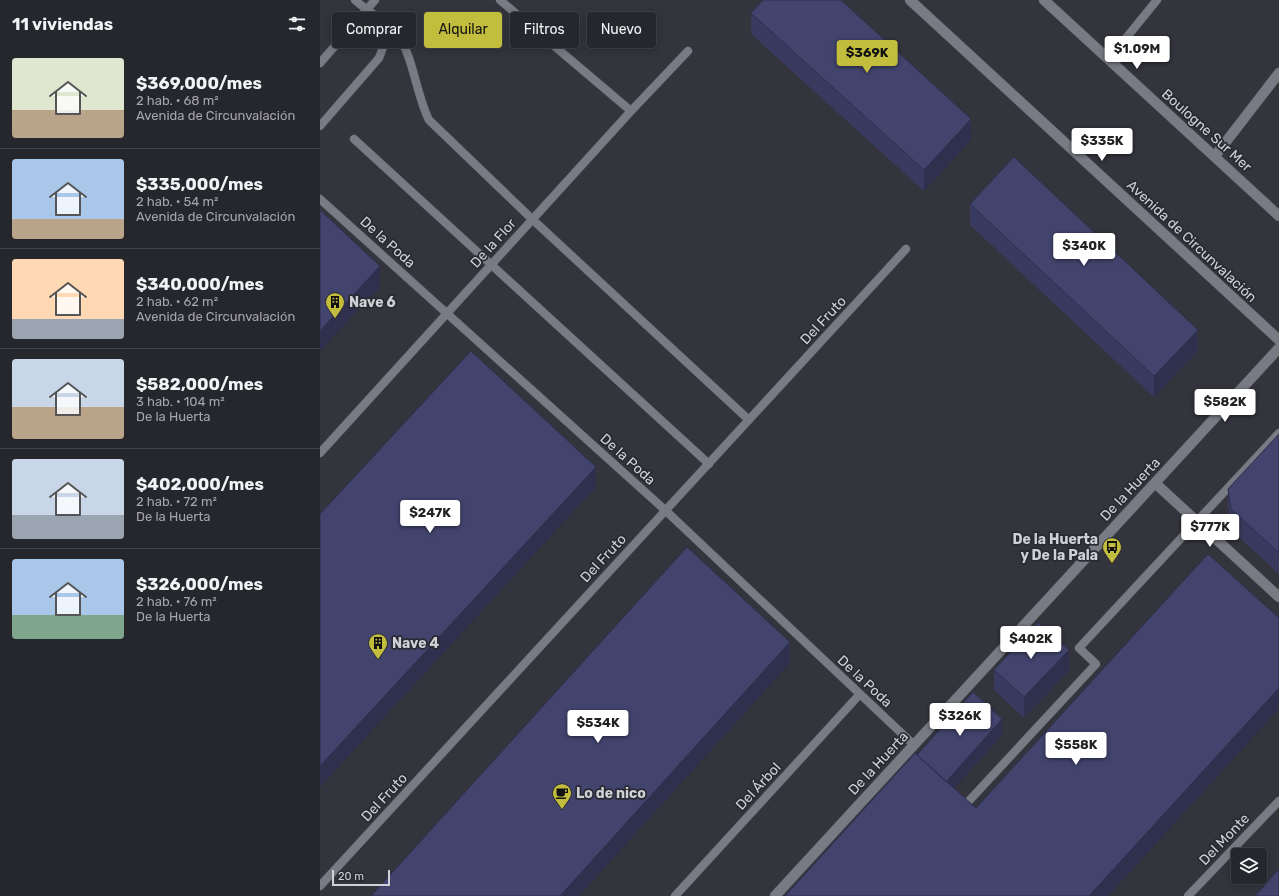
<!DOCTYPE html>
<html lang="es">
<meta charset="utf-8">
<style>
:root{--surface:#26272d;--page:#323339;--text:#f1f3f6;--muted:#a4a5aa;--line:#424449;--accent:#c3bd3e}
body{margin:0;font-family:Rubik,sans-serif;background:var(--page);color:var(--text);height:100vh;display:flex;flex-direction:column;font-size:15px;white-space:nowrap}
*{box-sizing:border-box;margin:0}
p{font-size:13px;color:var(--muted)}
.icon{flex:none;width:22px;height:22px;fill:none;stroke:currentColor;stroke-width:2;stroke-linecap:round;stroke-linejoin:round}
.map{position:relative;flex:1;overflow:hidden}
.details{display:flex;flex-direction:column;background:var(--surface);width:320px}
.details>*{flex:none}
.hud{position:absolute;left:12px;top:12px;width:380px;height:36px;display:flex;gap:8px}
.fabs{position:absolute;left:911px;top:848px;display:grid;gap:8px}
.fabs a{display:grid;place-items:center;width:36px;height:36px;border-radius:4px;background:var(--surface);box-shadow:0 2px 10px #0003,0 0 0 1px var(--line);font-size:20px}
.scale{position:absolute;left:12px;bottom:10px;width:58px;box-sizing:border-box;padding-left:4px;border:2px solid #d0d1d6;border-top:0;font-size:11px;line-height:14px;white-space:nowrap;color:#d0d1d6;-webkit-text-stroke:3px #292a32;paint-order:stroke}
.price{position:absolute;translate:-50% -34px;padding:0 9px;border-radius:4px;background:#fff;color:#222;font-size:13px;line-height:26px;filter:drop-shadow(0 1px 2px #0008)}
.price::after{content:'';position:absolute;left:50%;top:24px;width:12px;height:9px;margin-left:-6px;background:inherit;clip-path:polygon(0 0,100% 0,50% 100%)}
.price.current{background:var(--accent);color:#111}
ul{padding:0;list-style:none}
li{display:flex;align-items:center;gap:12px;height:100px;padding:0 12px}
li+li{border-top:1px solid var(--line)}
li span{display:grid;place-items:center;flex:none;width:112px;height:80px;border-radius:4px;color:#555}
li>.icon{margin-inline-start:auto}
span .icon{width:48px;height:48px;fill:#fffc;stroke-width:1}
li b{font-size:17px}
h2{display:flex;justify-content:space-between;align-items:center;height:48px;padding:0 12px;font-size:17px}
.pill{padding:0 14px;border-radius:4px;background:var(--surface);box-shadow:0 2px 10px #0003,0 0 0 1px var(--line);font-size:14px;line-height:36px}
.pill.current{background:var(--accent);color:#111}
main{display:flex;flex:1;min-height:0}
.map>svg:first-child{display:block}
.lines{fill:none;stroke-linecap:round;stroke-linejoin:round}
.service-casing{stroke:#515259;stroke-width:9}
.tertiary-casing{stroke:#515259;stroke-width:11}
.service{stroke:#797b84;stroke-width:8}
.tertiary{stroke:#797b84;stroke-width:10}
.wall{fill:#393a5f}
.shaded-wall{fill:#2e304d}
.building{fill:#42446e;stroke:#2e304d}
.labels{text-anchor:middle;stroke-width:3.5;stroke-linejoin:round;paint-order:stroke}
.street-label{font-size:14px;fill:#d0d1d6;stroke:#292a32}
.poi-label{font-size:14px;font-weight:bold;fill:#d0d1d6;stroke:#292a32;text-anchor:start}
</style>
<main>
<section class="details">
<h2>11 viviendas<svg class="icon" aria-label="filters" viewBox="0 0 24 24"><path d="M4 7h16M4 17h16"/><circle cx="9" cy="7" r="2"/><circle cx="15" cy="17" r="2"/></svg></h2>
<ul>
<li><span style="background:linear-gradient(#dfe7d0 65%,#b9a48a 0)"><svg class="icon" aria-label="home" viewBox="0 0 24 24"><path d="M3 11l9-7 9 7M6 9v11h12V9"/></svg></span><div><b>$369,000/mes</b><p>2 hab. · 68 m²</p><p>Avenida de Circunvalación</p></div></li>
<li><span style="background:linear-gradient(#a9c7e8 75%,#b9a48a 0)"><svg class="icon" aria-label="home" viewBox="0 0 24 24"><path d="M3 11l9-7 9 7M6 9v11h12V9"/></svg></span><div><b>$335,000/mes</b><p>2 hab. · 54 m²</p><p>Avenida de Circunvalación</p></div></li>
<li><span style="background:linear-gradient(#ffd9b3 75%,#9aa5b1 0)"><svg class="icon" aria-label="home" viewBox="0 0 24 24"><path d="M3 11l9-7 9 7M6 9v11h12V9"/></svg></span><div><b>$340,000/mes</b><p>2 hab. · 62 m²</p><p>Avenida de Circunvalación</p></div></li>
<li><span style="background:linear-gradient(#c9d6e8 60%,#b9a48a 0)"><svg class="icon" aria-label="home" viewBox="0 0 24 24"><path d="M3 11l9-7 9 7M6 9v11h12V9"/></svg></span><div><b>$582,000/mes</b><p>3 hab. · 104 m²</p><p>De la Huerta</p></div></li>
<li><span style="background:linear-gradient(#c9d6e8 70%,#9aa5b1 0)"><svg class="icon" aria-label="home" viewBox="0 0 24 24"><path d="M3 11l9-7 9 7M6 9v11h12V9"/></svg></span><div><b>$402,000/mes</b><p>2 hab. · 72 m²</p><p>De la Huerta</p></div></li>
<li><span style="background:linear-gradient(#a9c7e8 70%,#7fa58c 0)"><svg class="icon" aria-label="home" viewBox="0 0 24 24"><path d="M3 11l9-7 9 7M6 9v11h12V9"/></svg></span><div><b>$326,000/mes</b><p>2 hab. · 76 m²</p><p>De la Huerta</p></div></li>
</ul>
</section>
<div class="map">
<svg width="959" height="896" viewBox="0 0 959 896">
<rect width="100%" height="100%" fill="#33343c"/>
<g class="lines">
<g class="service-casing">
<path id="service" d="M35,0c12,11 32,22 41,33 17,20 20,62 33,87l103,99 217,201
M180,0l131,111
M789,59l48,-59
M0,63l55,-63
M0,126l59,-68 11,-29
M34,139l355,325
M0,199l345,311 249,235
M0,453l311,-342 57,-60
M647,803l129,-139 -17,-16 200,-215
M0,886l586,-637
M355,896l185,-202
M868,896l91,-95"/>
</g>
<g class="tertiary-casing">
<path id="tertiary" d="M590,0l369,340
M724,0l235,216
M895,156l64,-83
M835,483l124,114
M455,896l504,-548"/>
</g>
<use href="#service" class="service"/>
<use href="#tertiary" class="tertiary"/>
</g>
<path class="wall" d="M431,13l220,127 -47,51 -173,-157z
M650,204l228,147 -44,46 -184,-172z
M959,434v140l-48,-44 -3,-21v-20z
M674,670l75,1 -45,47 -30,-28z"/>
<path class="shaded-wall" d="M651,119v21l-47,51v-21z
M60,266v21l-60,64v-20z
M878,330v21l-44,46v-21z
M276,467v20l-276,300v-21z
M470,642v21l-211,233h-19z
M749,650v21l-45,47v-21z
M959,688v21l-171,187h-19z
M682,719v16l-58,65v-16z"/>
<path class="building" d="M443,0h78l130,119 -47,51 -173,-157z
M694,157l184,173 -44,46 -184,-172z
M0,210l60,56 -60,65z
M151,351l125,116 -276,299v-252z
M959,434v119l-48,-44 -3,-20z
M367,547l103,95 -230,254h-189z
M888,554l71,64v70l-190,208h-304l130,-143 61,55z
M718,622l31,28 -45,47 -30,-27z
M653,692l29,27 -56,63 -29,-27z
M959,869v27h-24z"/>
<defs>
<g id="building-pin" transform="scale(1)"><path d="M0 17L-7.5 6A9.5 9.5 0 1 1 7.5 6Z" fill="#c3bd3e" stroke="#292a32"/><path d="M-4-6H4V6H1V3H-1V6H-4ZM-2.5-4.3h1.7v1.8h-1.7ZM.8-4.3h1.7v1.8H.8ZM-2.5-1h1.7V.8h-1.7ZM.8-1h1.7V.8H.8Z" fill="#111"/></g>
<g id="bus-pin" transform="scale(1)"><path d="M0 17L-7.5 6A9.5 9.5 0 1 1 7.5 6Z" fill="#c3bd3e" stroke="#292a32"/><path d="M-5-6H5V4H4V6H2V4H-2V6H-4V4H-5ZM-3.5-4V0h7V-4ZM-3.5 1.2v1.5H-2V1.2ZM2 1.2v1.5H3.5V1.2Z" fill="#111"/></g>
<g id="cafe-pin" transform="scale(1)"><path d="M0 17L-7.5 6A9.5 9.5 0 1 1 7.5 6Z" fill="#c3bd3e" stroke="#292a32"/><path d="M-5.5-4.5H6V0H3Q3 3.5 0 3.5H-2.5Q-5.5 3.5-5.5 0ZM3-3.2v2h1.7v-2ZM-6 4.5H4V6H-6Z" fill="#111"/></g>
</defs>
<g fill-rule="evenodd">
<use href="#building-pin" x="15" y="302"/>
<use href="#bus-pin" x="792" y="547"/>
<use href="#building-pin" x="58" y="643"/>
<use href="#cafe-pin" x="242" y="793"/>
</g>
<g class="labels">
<g class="street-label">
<text transform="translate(887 130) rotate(42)" y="5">Boulogne Sur Mer</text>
<text transform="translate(872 241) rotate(43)" y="5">Avenida de Circunvalación</text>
<text transform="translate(68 242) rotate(42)" y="5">De la Poda</text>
<text transform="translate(173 243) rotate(-48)" y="5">De la Flor</text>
<text transform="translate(503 320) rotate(-47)" y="5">Del Fruto</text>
<text transform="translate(308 459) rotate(42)" y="5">De la Poda</text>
<text transform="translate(810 489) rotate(-47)" y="5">De la Huerta</text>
<text transform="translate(283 558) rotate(-47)" y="5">Del Fruto</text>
<text transform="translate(545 681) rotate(43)" y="5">De la Poda</text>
<text transform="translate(558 763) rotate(-47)" y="5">De la Huerta</text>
<text transform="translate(438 786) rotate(-47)" y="5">Del Árbol</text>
<text transform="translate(64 797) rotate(-47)" y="5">Del Fruto</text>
<text transform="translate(904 839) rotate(-46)" y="5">Del Monte</text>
</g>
<g class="poi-label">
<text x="29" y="307">Nave 6</text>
<text x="778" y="544" text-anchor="end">De la Huerta<tspan x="778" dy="16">y De la Pala</tspan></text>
<text x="72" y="648">Nave 4</text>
<text x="256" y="798">Lo de nico</text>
</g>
</g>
</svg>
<div class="fabs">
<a><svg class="icon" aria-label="layers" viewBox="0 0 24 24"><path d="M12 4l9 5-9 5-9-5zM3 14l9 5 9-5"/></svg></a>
</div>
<div class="scale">20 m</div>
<b class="price" style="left:817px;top:70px">$1.09M</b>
<b class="price current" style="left:547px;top:74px">$369K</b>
<b class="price" style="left:782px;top:162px">$335K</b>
<b class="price" style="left:764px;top:267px">$340K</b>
<b class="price" style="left:905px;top:423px">$582K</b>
<b class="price" style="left:110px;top:534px">$247K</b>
<b class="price" style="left:890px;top:548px">$777K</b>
<b class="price" style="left:711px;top:660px">$402K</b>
<b class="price" style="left:640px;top:737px">$326K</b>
<b class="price" style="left:278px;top:744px">$534K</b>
<b class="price" style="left:756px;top:766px">$558K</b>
<div class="hud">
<a class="pill">Comprar</a>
<a class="pill current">Alquilar</a>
<a class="pill">Filtros</a>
<a class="pill">Nuevo</a>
</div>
</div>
</main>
